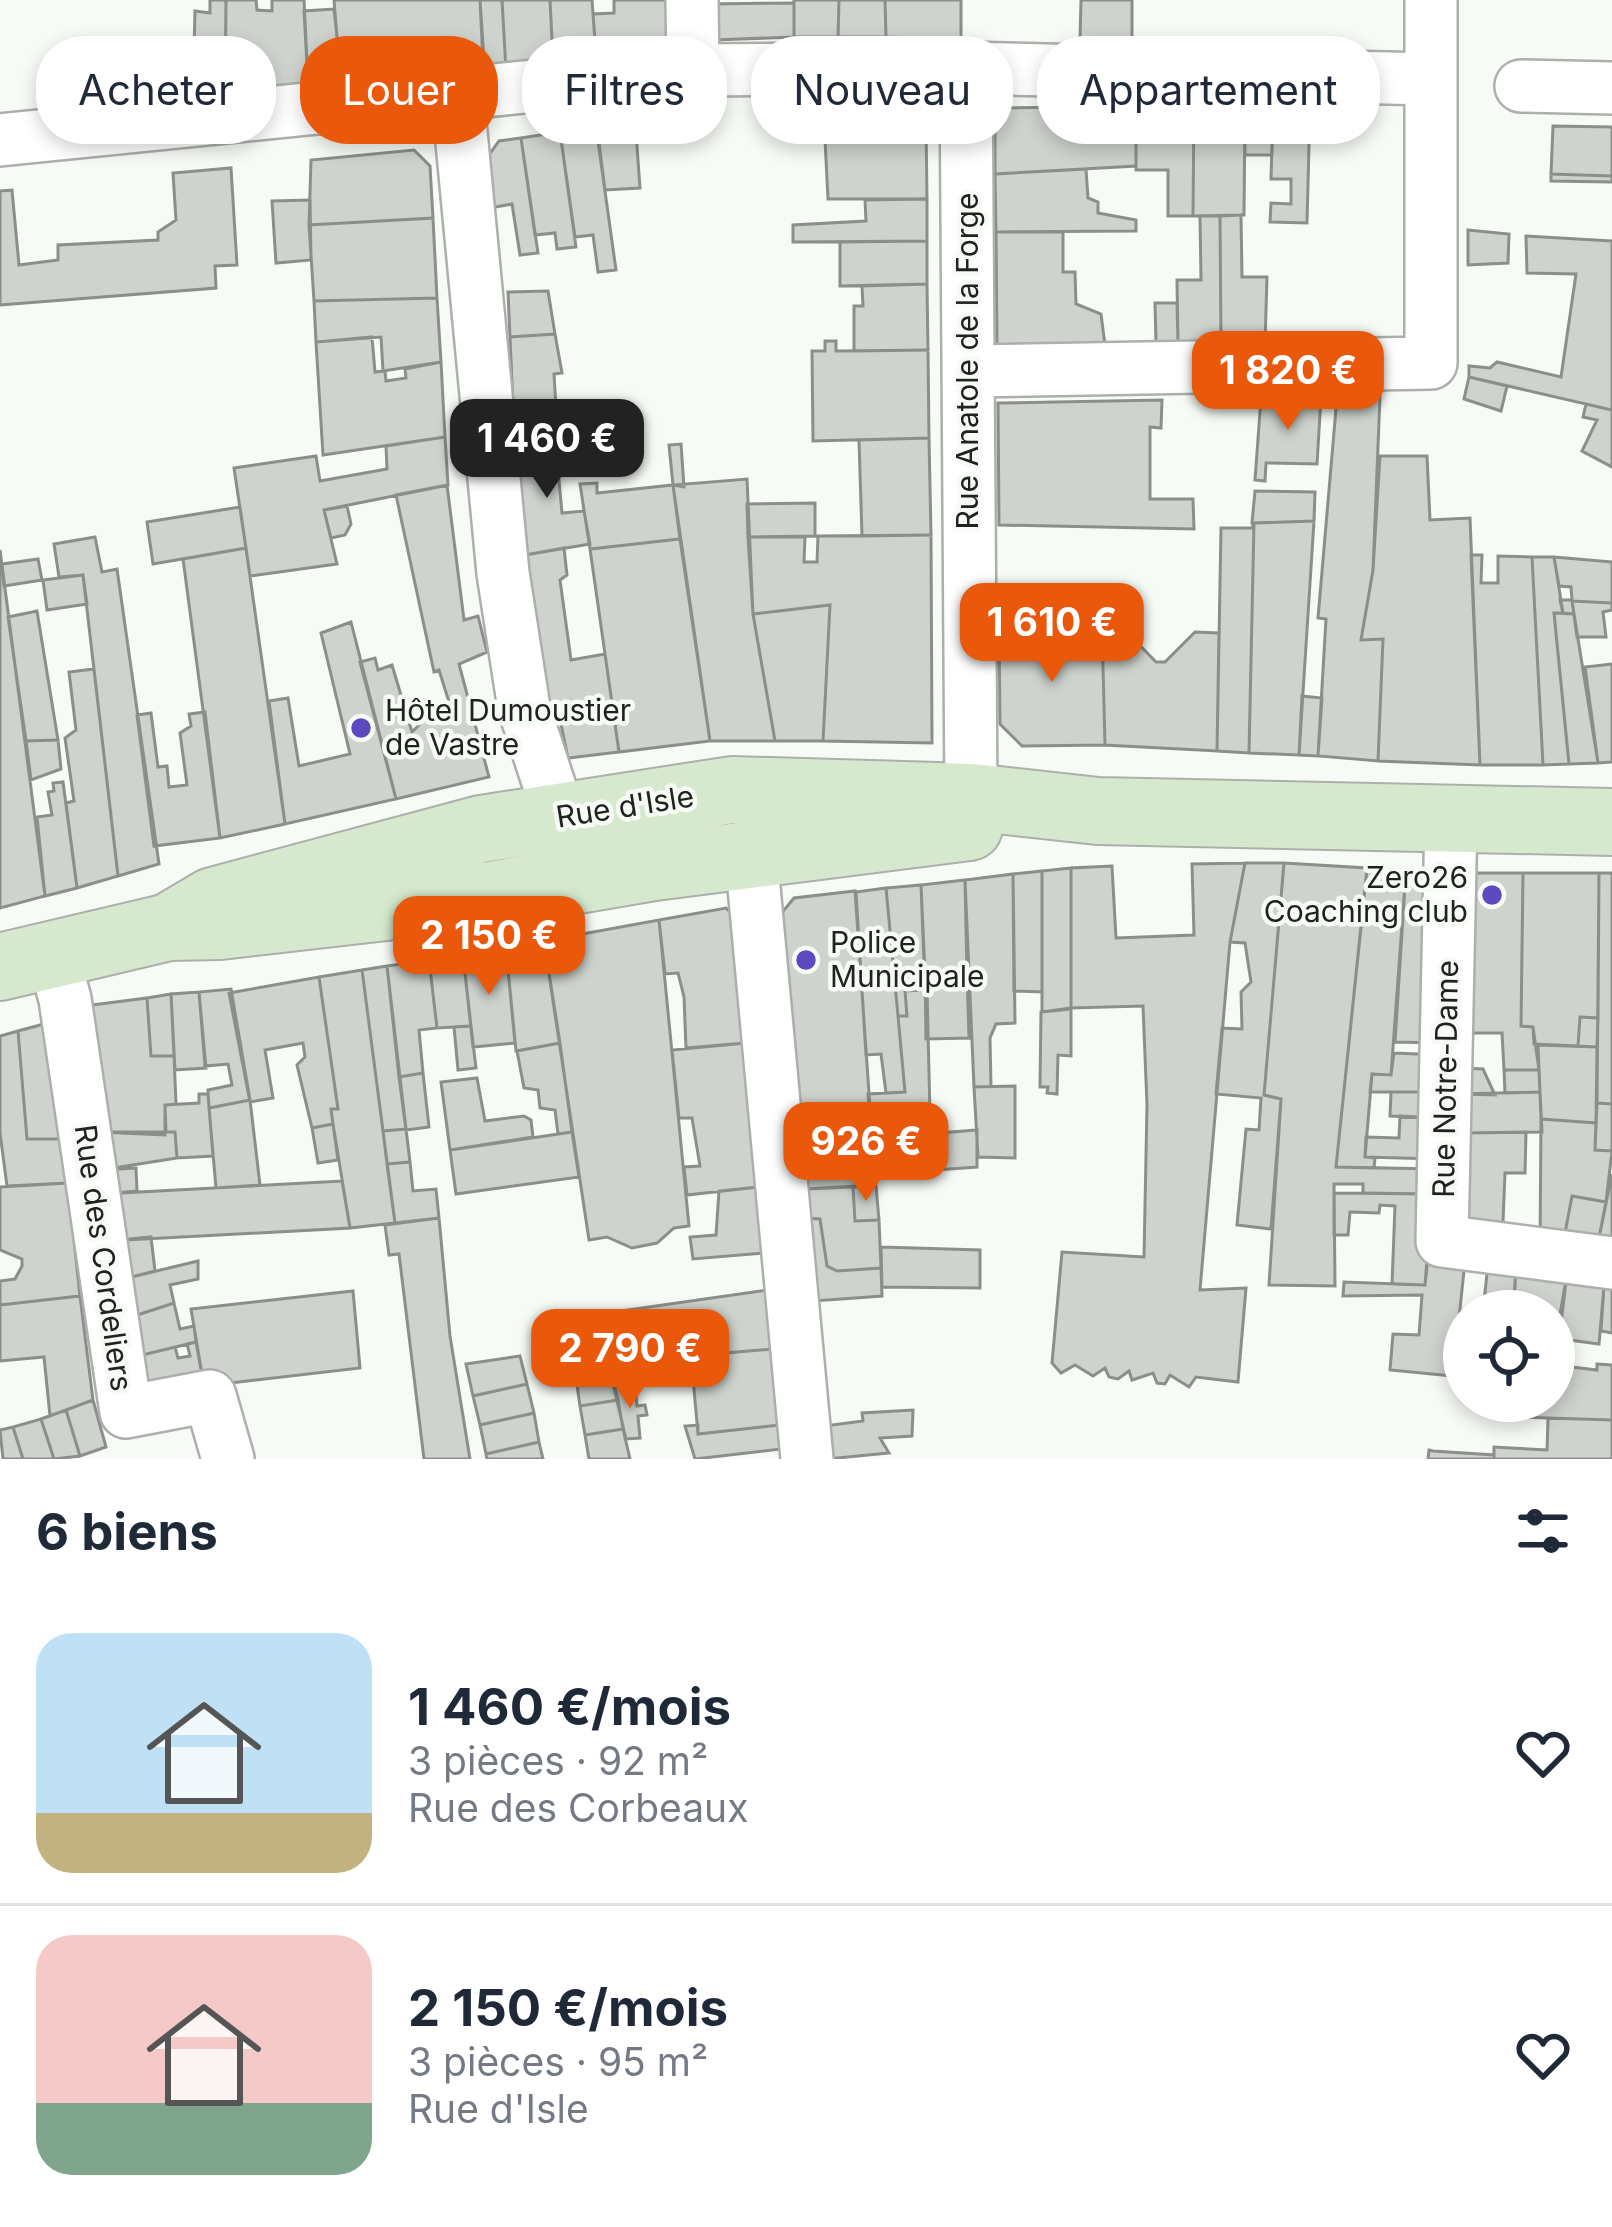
<!DOCTYPE html>
<html lang="fr">
<meta charset="utf-8">
<style>
:root{--surface:#fff;--page:#f2f2f3;--text:#1f2937;--muted:#747a83;--line:#e0e1e3;--accent:#ea580c}
body{margin:0;font-family:Inter,sans-serif;background:var(--page);color:var(--text);height:100vh;display:flex;flex-direction:column;font-size:45px;white-space:nowrap}
*{box-sizing:border-box;margin:0}
p{font-size:39px;color:var(--muted)}
.icon{flex:none;width:66px;height:66px;fill:none;stroke:currentColor;stroke-width:2;stroke-linecap:round;stroke-linejoin:round}
.map{position:relative;height:1459px;overflow:hidden}
.details{display:flex;flex-direction:column;background:var(--surface);flex:1}
.details>*{flex:none}
.guide{position:absolute;left:36px;top:36px;width:1542px;height:108px;display:flex;gap:24px}
.buttons{position:absolute;left:1443px;top:1290px;display:grid;gap:24px}
.buttons a{display:grid;place-items:center;width:132px;height:132px;border-radius:50%;background:var(--surface);box-shadow:0 6px 18px #0003;font-size:60px}
.price{position:absolute;translate:-50% -102px;padding:0 27px;border-radius:24px;background:var(--accent);color:#fff;font-size:39px;line-height:78px;filter:drop-shadow(0 3px 6px #0008)}
.price::after{content:'';position:absolute;left:50%;top:72px;width:36px;height:27px;margin-left:-18px;background:inherit;clip-path:polygon(0 0,100% 0,50% 100%)}
.price.on{background:#222;color:#fff}
ul{padding:0;list-style:none}
li{display:flex;align-items:center;gap:36px;height:300px;padding:0 36px}
li+li{border-top:3px solid var(--line)}
li span{display:grid;place-items:center;flex:none;width:336px;height:240px;border-radius:36px;color:#555}
li>.icon{margin-inline-start:auto}
span .icon{width:144px;height:144px;fill:#fffc;stroke-width:1}
li b{font-size:51px}
h2{display:flex;justify-content:space-between;align-items:center;height:144px;padding:0 36px;font-size:51px}
.tag{padding:0 42px;border-radius:48px;background:var(--surface);box-shadow:0 6px 18px #0003;font-size:42px;line-height:108px}
.tag.on{background:var(--accent);color:#fff}
.map>svg:first-child{display:block}
.building{fill:#ced3cd;stroke:#8b8f8a;stroke-width:3}
.lines{fill:none;stroke-linecap:round;stroke-linejoin:round}
.street-casing{stroke:#acb0ab;stroke-width:56}
.secondary-casing{stroke:#acb0ab;stroke-width:70}
.street{stroke:#fff;stroke-width:51}
.secondary{stroke:#d6e9ce;stroke-width:66}
.poi-dot{fill:#5f49c1;stroke:#f7fbf5;stroke-width:4.5}
.labels{text-anchor:middle;stroke-width:9;stroke-linejoin:round;paint-order:stroke}
.street-label{font-size:30px;fill:#212220;stroke:#f7fbf5}
.poi-label{font-size:30px;fill:#212220;stroke:#f7fbf5;text-anchor:start}
</style>
<div class="map">
<svg width="1612" height="1459" viewBox="0 0 1612 1459">
<rect width="100%" height="100%" fill="#f7fbf5"/>
<path class="building" d="M210,0h16l-1,90 -32,2 2,-81 15,2z
M226,0h30l1,10 15,1v-11h32l4,83 -83,7z
M334,0h146l3,62 -143,13z
M480,0h22l4,70 -21,4z
M502,0h48l3,60 -47,10z
M550,0h42l4,55 -43,5z
M614,0h55l2,38 -6,7 -69,10 -3,-41 21,-1z
M794,0h45l-1,37h-44z
M839,0h46l1,37h-48z
M885,0h76v39l-75,-2z
M1081,0h51v40h-52z
M794,3v34l-80,3 -8,-36z
M334,9l8,72 -34,2 -4,-72z
M1136,106h58l-1,110h-25v-46h-32z
M1136,106v60l-141,8v-58l8,-8z
M1194,106h51l-1,109 -51,1z
M1245,106h28l-1,49h-27z
M1273,107h37l-3,116 -37,-1 1,-19 20,1v-25h-20z
M920,114l6,6 1,79h-99l-4,-79z
M1553,126l59,1v49l-61,-2z
M596,127l20,143 -18,2 -5,-37 -18,2 -15,-105z
M560,132l16,115 -19,2 -2,-16 -20,2 -14,-97z
M636,132l4,56 -35,2 -7,-55z
M521,138l17,115 -18,2 -8,-51 -22,4 -1,-53 10,-14z
M414,150l16,16 3,52 -124,7 2,-65z
M231,168l6,97 -22,1 1,22 -216,17v-114l12,-1 7,75 39,-5v-15l100,-5v-8l18,-12 -3,-47z
M1086,169l2,29 10,4v11l38,7v11l-140,1 -1,-58z
M1551,174l61,2v6l-61,-1z
M927,199v42l-134,1v-17l73,-4 -1,-21z
M310,200l1,60 -35,3 -4,-62z
M1241,215l1,62h25l-2,66 -44,1 -1,-128z
M1200,216h20l1,128 -43,-1 -1,-63h24z
M433,218l4,80 -123,3 -5,-76z
M1468,230l41,4 -1,29 -40,2z
M996,232h67v40h12l1,32 25,10 4,31 -108,2z
M1526,236l86,5v169l-143,-33v-11l21,2 7,-6 64,15 15,-103 -49,-1z
M927,241v43l-87,2v-44z
M927,284l1,66 -74,1v-45h9l-1,-20z
M548,291l7,43 -45,3 -2,-45z
M437,298l4,64 -58,9 -2,-34 -65,5 -2,-41z
M1155,303h22l1,40 -22,1z
M555,334l7,39 -8,1 3,50 14,-1 4,23 -60,4 -5,-113z
M372,337l3,35 10,-1 1,10 20,-3 -1,-9 36,-7 4,75 -122,18 -7,-113z
M825,341h11v10l92,-1 1,88 -116,3 -1,-90h13z
M1469,377l38,9 -6,25 -37,-12z
M1337,397h43l-7,173 -12,70 22,-1 -5,122 -60,-5 8,-137 -8,-1z
M1261,398h60l-4,66 -51,-1 -1,18 -10,-1z
M1162,400l-1,28 -11,-1v72h43l1,30 -195,-4 -1,-122z
M1586,404l26,6v57l-30,-16 15,-31 -14,-3z
M445,437l3,48 -124,25 13,54 -87,12 -16,-108 82,-12 4,25 67,-12 -1,-23z
M929,438l2,97 -69,1 -3,-96z
M681,444l3,43 -11,-2 -4,-40z
M575,446l3,22 -20,2 4,43 22,-2 6,33 -65,11 -10,-105z
M1380,456h47l3,64 40,-2 10,247 -102,-4 5,-122 -22,1 12,-70z
M747,479l6,135 22,127h-65l-37,-256z
M597,483v10l76,-8 7,54 -90,10 -10,-65z
M447,485l17,135 14,-4 9,36 -28,12 30,113 -93,22 -36,-137 15,-4 3,12 14,-5 20,67 15,-15 28,4 -16,-51 -5,2 -38,-177z
M1255,491l60,1 -1,29 -62,2z
M815,503v33l-67,1 -1,-33z
M347,506l4,18 -6,11 -14,3 -7,-28z
M240,507l6,41 -93,16 -6,-42z
M1314,521l-15,234 -50,-2 5,-230z
M1254,523l-5,230 -32,-2 4,-223h31z
M931,535l1,208 -109,-2 7,-136 -77,9 -5,-77h57l-1,25h13l1,-26z
M95,537l7,35 15,-3 42,295 -41,12 -35,-301 -24,2 -5,-33z
M680,539l30,202 -91,11 -29,-203z
M246,548l39,276 -65,14 -37,-279z
M564,548l3,27 -7,5 11,80 34,-6 14,98 -51,6 -10,-48 -11,1 -22,-156z
M0,550l45,346 -45,12z
M1471,555h11l-1,28h17v-27l34,1 11,208h-63z
M1532,557h22l9,56h-9l15,151 -26,1z
M1554,557l58,5v41l-40,-2 2,13 -11,-1 -3,-13h12l-1,-13 -12,-1z
M38,559l4,21 -38,6 -2,-22z
M83,575l4,29 -40,6 -4,-30z
M1572,601l40,2v7l-9,2 3,25h-29z
M830,605l-7,136h-48l-22,-127z
M37,611l21,129 -32,1 -18,-124z
M1554,613l20,1 24,149 -29,1z
M351,622l45,177 -111,25 -16,-123 19,-3 11,68 51,-12 -29,-121z
M999,626l103,2 3,117 -83,1 -22,-22z
M1102,628l23,2 31,32h9l30,-30 24,1 -2,118 -112,-6z
M1612,664v98l-14,1 -13,-96z
M94,669l24,207 -41,12 -11,-85 8,-2 -9,-63 11,-8 -7,-58z
M1302,696l20,2 -4,58 -19,-1z
M205,712l15,126 -66,8 -17,-131 14,-2 7,54 9,-1 2,21 18,-2 -7,-52 11,-7 -2,-12z
M58,740l3,29 -30,11 -5,-39z
M63,782l14,106 -32,8 -8,-79 15,-2 -4,-23 6,-1 -1,-8z
M1245,863h39l-20,232 17,4 -10,130 -34,-4 9,-96 13,1 2,-32 -45,-4 6,-66 20,1 -1,-37 10,-10 -6,-39 -15,-1z
M1245,863l-15,79 -30,348 46,-2 -8,94 -42,-5 -7,10 -19,-12 -5,9 -8,-1 -4,-10 -21,7 -3,-9 -11,8 -9,-2 -4,-9 -12,8 -18,-11 -14,8 -9,-10 10,-111 82,5 3,-152 -4,-99 -72,2v-140l41,-2 4,72 78,-3 -2,-71z
M1284,863l83,5 -31,299 100,2 -4,25 -69,-1v-9h-29l1,102 -66,-1 12,-186 -17,-4z
M1071,868v140l-29,4v-141z
M1367,870h39l-15,205 -19,-1 -7,83 10,1 -1,10 -38,-1z
M1406,870l20,1 -5,149h17l1,23 -44,-1z
M1042,871v121l-28,-1 -1,-117z
M1467,873h56l-2,153 12,1 6,43h-35l-2,-37h-30v13h-10z
M1523,873h76l-1,145 -18,-1 -2,29 -44,-2 -1,-17 -12,-1z
M1599,873h13v231l-15,-1z
M1013,874l2,149 -19,1 -6,14 1,49h-17l-9,-207z
M965,880l2,94 -42,-1 -4,-88z
M921,885l4,105 -20,1 2,25h-9l-12,-128z
M886,888l12,128 7,76 -19,1 -5,-39 -15,1 -10,-163z
M855,891l16,231 -73,7 -18,-214 14,-17z
M726,908l9,9 11,126 -60,5 -2,-51 -6,-24 -13,1 -6,-54z
M659,920l30,306 -15,2 -17,15 -25,5 -25,-11 -18,3 -45,-299z
M544,941l16,102 -44,8 -10,-102z
M506,949l9,94 -42,4 -10,-92z
M463,955l8,71 -34,2 -8,-68z
M429,960l8,68 -18,2 4,43 -24,4 -12,-111z
M387,966l19,163 -23,2 -21,-161z
M362,970l33,253 -45,5 -17,-104 -2,-15h7l-19,-132z
M925,973l42,1 2,64 -43,1z
M319,977l19,132h-7l2,15 -21,4 -15,-63 8,-8 -2,-14 -38,7 8,48 -23,4 -21,-109z
M231,989l19,111 -41,8 -1,-18 24,-5 -4,-21 -23,2 -6,-74z
M927,990l3,124 -9,12 -50,4 -3,-36 37,-2 -7,-76h9l-2,-25z
M199,992l7,76 -31,2 -4,-76z
M171,994l3,62h-23l-4,-58z
M147,998l4,58h23l2,48 -11,1v30l-67,-3 -14,-126z
M1071,1009v47l-13,-1 -1,39 -10,-1 1,-6h-8l1,-75z
M1580,1017l18,1 -1,29 -19,-1z
M48,1023l15,116h-36l-9,-108z
M471,1026l5,42 -18,2 -4,-43z
M18,1031l9,108h36l5,44 -61,3 -7,-53v-97z
M560,1043l12,89 -14,2 -3,-24 -15,-2 -2,-18 -14,-2 -7,-37z
M746,1043l13,144 -72,8 -3,-28 16,-1 -8,-48h-13l-7,-68z
M1538,1045l59,2 -1,76 -55,-4z
M1394,1053l45,2 -2,37h-67l2,-18 19,1z
M1461,1068l22,1 12,26 -34,-1z
M1504,1070h35l1,22 -35,1z
M423,1073l6,54 -23,3 -7,-53z
M477,1078l8,43 39,-5 7,4 2,17 -83,13 -9,-68z
M1015,1086v72l-37,-1 -4,-70z
M1391,1092h46l1,26 -48,-2z
M1540,1092l2,40 -81,1v-39z
M199,1094h9l5,62 -36,2 -2,-26h-9l-1,-27 34,-2z
M250,1100l10,85 -44,3 -7,-80z
M1597,1103l15,1v47l-17,-1z
M1400,1116l36,2v41l-71,-2 1,-20 33,1z
M1541,1119l55,4 -1,27 17,1 -6,51 -34,-6 -10,53 -22,-3z
M871,1122l4,63 -71,4 -5,-60z
M333,1124l5,36 -20,3 -6,-35z
M406,1129l4,33 -23,2 -4,-33z
M977,1130v37l-98,7 -1,-36z
M98,1132h77l2,26 -76,12z
M572,1132l7,45 -123,17 -6,-44z
M1526,1132l-1,41h-20l-2,49 -12,17 -25,-19 1,-87z
M410,1162l3,29 23,-2 3,29 -44,5 -8,-59z
M136,1168l1,23 -34,3 -2,-24z
M1612,1174v81l-16,-2z
M342,1181l8,47 -242,13 -5,-47z
M68,1183l12,113 -80,9v-24l15,-2 7,-13v-7l-22,-9v-63z
M876,1186l3,34 -24,1 -2,-34z
M759,1187l6,66 -72,6 -3,-22 26,-2 3,-44z
M853,1187l2,34 24,-1 2,48 -44,3 -10,-5 -7,-47 -14,-1 -2,-29z
M1334,1193l98,1 -7,91 -33,-1 3,-78 -15,-1 -1,8 -29,-1 -2,23h-14z
M1572,1196l34,6 -10,51 -34,-4z
M439,1218l11,118 20,123h-46l-25,-205 -10,1 -4,-30z
M806,1218l14,1 7,47 10,5 44,-3 1,28 -68,5z
M151,1237l4,34 -40,10 -7,-40z
M881,1247l99,3v38l-98,-1z
M1428,1258l37,3 -12,115 -63,-6 3,-36 26,1 3,-40 -79,1 1,-14 81,3z
M198,1261v18l-28,6 4,18 -52,17 -7,-39z
M1488,1264l28,3 -3,44h-30z
M1516,1267l51,7 -7,57 -6,-1v-19l-40,-5z
M1567,1274l37,12 -5,58 -30,-4 -1,10 -14,-1z
M1612,1285v48l-11,-2 3,-45z
M768,1290l5,59 -73,6 -1,-12 -65,9 4,33 -24,3 -14,-74z
M353,1291l7,77 -156,18 -13,-77z
M80,1296l13,104 -43,16 -6,-59 -44,4v-56z
M174,1303l6,26 14,-3 2,16 -66,16 -8,-38z
M196,1342l8,44 -66,4 -8,-32 45,-11 3,11 12,-2 -3,-12z
M605,1343l6,29 -35,6 -5,-30z
M773,1349l6,76 -81,9 -5,-56 10,-1 -2,-22z
M520,1356l7,28 -54,12 -7,-32z
M1597,1364l15,1v55l-96,-3v-16h38v-36l43,5z
M611,1372l7,28 -38,6 -4,-28z
M527,1384l7,29 -54,12 -7,-29z
M635,1385l2,21 8,-1 2,10 -9,1 2,22 -14,1 -12,-51z
M93,1400l13,47 -26,9 -14,-46z
M618,1400l5,29 -38,6 -5,-29z
M66,1410l14,46 -26,3 -13,-40z
M913,1410l-1,26 -32,2 9,15 -62,6 -3,-33 39,-5 -1,-8z
M534,1413l5,29 -53,12 -6,-29z
M1548,1418l64,2v39h-118v-12l53,3z
M41,1419l13,40h-31l-10,-32z
M698,1425v9l81,-9 2,24 -86,10 -10,-33z
M13,1427l10,32h-20l-3,-29z
M623,1429l7,30h-41l-4,-24z
M539,1442l4,17h-56l-1,-5z
M1429,1450l4,1 61,4v4h-66z"/>
<g class="lines">
<g class="street-casing">
<path id="street" d="M692,0l1,70
M966,68l5,729
M1521,86l91,2
M457,90l46,483 21,135 36,110
M0,140l693,-70 273,-2 465,11
M968,371l463,-8v-363
M1451,818l-9,423 170,22
M751,855l56,604
M53,956l12,43 61,413 84,-16 18,63"/>
</g>
<g class="secondary-casing">
<path id="secondary" d="M169,927l44,-26 268,-72 251,-39 239,7 127,14 514,11
M0,967l169,-40 51,-1 271,-31 163,-28 315,-40"/>
</g>
<use href="#street" class="street"/>
<use href="#secondary" class="secondary"/>
</g>
<g class="poi-dot">
<circle cx="361" cy="728" r="12"/>
<circle cx="1492" cy="895" r="12"/>
<circle cx="806" cy="960" r="12"/>
</g>
<g class="labels">
<g class="street-label">
<text transform="translate(968 361) rotate(-90)" y="10">Rue Anatole de la Forge</text>
<text transform="translate(625 807) rotate(-9)" y="10">Rue d'Isle</text>
<text transform="translate(1446 1079) rotate(-89)" y="10">Rue Notre-Dame</text>
<text transform="translate(103 1258) rotate(82)" y="10">Rue des Cordeliers</text>
</g>
<g class="poi-label">
<text x="385" y="721">Hôtel Dumoustier<tspan x="385" dy="34">de Vastre</tspan></text>
<text x="1468" y="888" text-anchor="end">Zero26<tspan x="1468" dy="34">Coaching club</tspan></text>
<text x="830" y="953">Police<tspan x="830" dy="34">Municipale</tspan></text>
</g>
</g>
</svg>
<div class="buttons">
<a><svg class="icon" aria-label="locate" viewBox="0 0 24 24"><circle cx="12" cy="12" r="6"/><path d="M12 2v4M12 18v4M2 12h4M18 12h4"/></svg></a>
</div>
<b class="price" style="left:1288px;top:433px">1 820 €</b>
<b class="price on" style="left:547px;top:501px">1 460 €</b>
<b class="price" style="left:1052px;top:685px">1 610 €</b>
<b class="price" style="left:489px;top:998px">2 150 €</b>
<b class="price" style="left:866px;top:1204px">926 €</b>
<b class="price" style="left:630px;top:1411px">2 790 €</b>
<div class="guide">
<a class="tag">Acheter</a>
<a class="tag on">Louer</a>
<a class="tag">Filtres</a>
<a class="tag">Nouveau</a>
<a class="tag">Appartement</a>
</div>
</div>
<section class="details">
<h2>6 biens<svg class="icon" aria-label="filters" viewBox="0 0 24 24"><path d="M4 7h16M4 17h16"/><circle cx="9" cy="7" r="2"/><circle cx="15" cy="17" r="2"/></svg></h2>
<ul>
<li><span style="background:linear-gradient(#bfe0f5 75%,#c2b280 0)"><svg class="icon" aria-label="home" viewBox="0 0 24 24"><path d="M3 11l9-7 9 7M6 9v11h12V9"/></svg></span><div><b>1 460 €/mois</b><p>3 pièces · 92 m²</p><p>Rue des Corbeaux</p></div><svg class="icon" aria-label="heart" viewBox="0 0 24 24"><path d="M12 20l-8-8c-3-5 5-10 8-4 3-6 11-1 8 4z"/></svg></li>
<li><span style="background:linear-gradient(#f6c9c9 70%,#7fa58c 0)"><svg class="icon" aria-label="home" viewBox="0 0 24 24"><path d="M3 11l9-7 9 7M6 9v11h12V9"/></svg></span><div><b>2 150 €/mois</b><p>3 pièces · 95 m²</p><p>Rue d'Isle</p></div><svg class="icon" aria-label="heart" viewBox="0 0 24 24"><path d="M12 20l-8-8c-3-5 5-10 8-4 3-6 11-1 8 4z"/></svg></li>
</ul>
</section>
